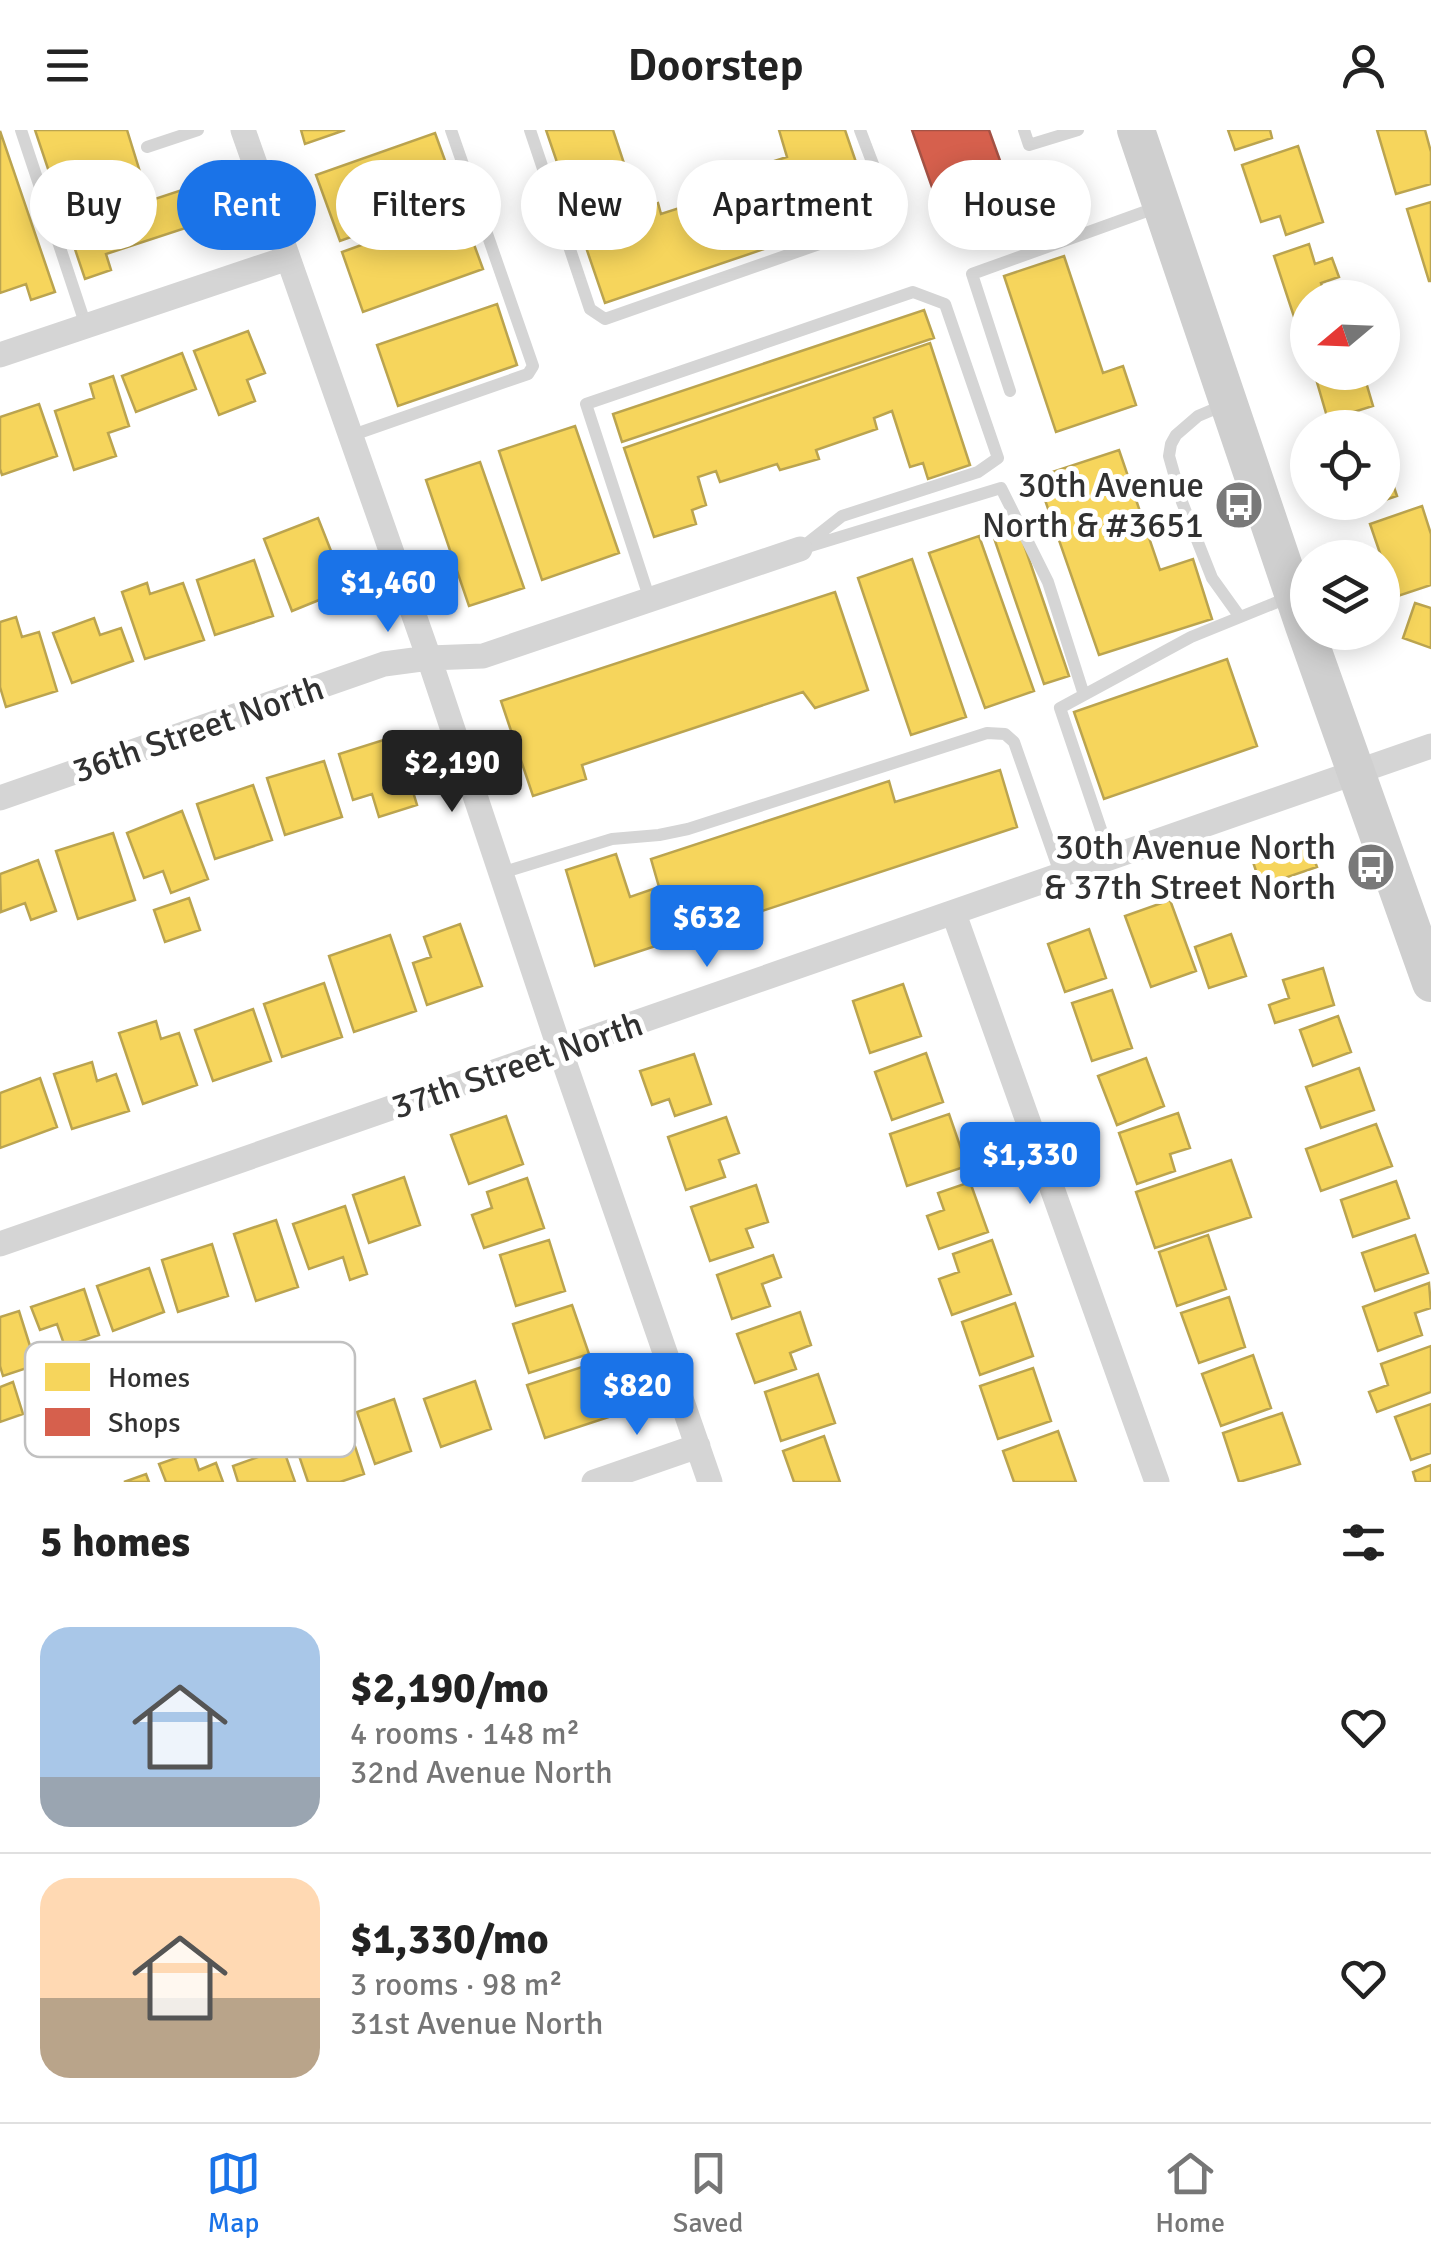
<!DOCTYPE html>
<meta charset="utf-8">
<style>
:root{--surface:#fff;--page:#f2f2f2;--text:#222;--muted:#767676;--line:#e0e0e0;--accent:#1a73e8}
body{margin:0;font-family:Signika,sans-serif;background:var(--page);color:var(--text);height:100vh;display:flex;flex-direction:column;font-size:38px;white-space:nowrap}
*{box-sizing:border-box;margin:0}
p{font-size:32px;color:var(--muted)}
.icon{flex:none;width:55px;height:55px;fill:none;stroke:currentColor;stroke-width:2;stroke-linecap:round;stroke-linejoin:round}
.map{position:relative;height:1352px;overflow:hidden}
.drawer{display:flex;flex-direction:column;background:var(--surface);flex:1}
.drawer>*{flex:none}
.hud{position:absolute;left:30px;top:30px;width:1372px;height:90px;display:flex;gap:20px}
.needle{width:65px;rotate:251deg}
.buttons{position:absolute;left:1290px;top:150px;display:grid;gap:20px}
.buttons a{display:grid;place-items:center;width:110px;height:110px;border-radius:50%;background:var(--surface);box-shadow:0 5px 25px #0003;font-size:50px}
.price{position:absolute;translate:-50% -85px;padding:0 22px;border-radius:10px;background:var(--accent);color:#fff;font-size:32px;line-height:65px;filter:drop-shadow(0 2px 5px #0008)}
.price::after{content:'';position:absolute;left:50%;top:60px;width:30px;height:22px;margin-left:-15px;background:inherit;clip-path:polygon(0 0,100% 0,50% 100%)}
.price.on{background:#222;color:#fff}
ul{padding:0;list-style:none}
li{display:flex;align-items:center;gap:30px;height:250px;padding:0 40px}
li+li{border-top:2px solid var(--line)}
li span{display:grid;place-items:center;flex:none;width:280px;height:200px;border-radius:30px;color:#555}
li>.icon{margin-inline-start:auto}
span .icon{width:120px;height:120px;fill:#fffc;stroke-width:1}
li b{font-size:42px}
h2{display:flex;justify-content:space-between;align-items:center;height:120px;padding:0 40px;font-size:42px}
.chip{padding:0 35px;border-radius:45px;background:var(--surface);box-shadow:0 5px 25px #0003;font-size:35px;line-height:90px}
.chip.on{background:var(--accent);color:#fff}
header{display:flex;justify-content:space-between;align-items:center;height:130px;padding:0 40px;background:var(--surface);font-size:45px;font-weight:600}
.tab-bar{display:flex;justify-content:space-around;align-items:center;height:140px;border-top:2px solid var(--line);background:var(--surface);font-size:28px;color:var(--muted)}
.tab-bar a{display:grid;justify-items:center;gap:5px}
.tab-bar .on{color:var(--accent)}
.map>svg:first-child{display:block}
.homes{fill:#f6d55c;stroke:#bba44f;stroke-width:2.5}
.shops{fill:#d6604d;stroke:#a45245;stroke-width:2.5}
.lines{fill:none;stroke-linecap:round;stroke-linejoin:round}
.lane{stroke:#d5d5d5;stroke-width:12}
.street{stroke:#d5d5d5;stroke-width:25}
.secondary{stroke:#cfcfcf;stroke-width:38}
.labels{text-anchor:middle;stroke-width:10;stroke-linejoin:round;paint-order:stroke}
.poi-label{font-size:35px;fill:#313131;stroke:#fff;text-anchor:end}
.street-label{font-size:35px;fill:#313131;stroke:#fff}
.key{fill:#fff;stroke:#c1c1c1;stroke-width:2.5}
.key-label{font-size:28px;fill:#313131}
</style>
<header><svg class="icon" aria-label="menu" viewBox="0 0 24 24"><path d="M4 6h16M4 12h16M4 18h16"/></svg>Doorstep<svg class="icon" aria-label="person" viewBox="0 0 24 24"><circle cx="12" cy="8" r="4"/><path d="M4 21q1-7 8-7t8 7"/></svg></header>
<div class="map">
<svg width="1431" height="1352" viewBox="0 0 1431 1352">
<rect width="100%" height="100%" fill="#fff"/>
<path class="homes" d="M35,0h92l22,71 48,-16 10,36 -101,33 5,16 -26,9z
M301,0h44l-40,14z
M546,0h67l26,79 19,-6 3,11 115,-37 -5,-15 16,-5 -8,-27h66l28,82 -268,91z
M1228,0h42l2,8 -37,12z
M1377,0h48l6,22v32l-35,10z
M0,1l55,161 -24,8 -5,-16 -26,9z
M435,3l24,66 -119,42 -24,-66z
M1298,16l25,76 -37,13 -6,-19 -19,6 -19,-57z
M1431,72v79h-2l-22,-72z
M461,79l22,60 -120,43 -21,-60z
M1309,114l6,20 17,-6 7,19 -18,6 5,15h-18v31l-9,3 -25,-76z
M1064,126l39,117 20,-7 13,39 -80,27 -52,-156z
M497,174l20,61 -119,41 -21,-61z
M924,180l10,28 -312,104 -9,-28z
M248,201l17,42 -18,7 8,21 -36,14 -25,-64z
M930,213l40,122 -42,14 -5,-16 -13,4 -18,-56 -18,7 3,11 -61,21 3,9 -39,11 -3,-6 -57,18 -4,-11 -18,6 8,28 -14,5 4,14 -42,13 -30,-89z
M182,223l14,36 -60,23 -14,-36z
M1314,242h49l10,34 -45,14z
M113,246l16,50 -21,7 8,23 -42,14 -19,-59 39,-13 -4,-14z
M39,274l18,52 -55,19 -2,-6v-52z
M575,296l44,127 -77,27 -43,-129z
M1119,320l41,120 33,-11 19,60 -113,36 -62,-178z
M1382,322l15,44 -15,5z
M480,332l44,126 -55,18 -43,-126z
M1422,376l9,28v51l-36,12 -25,-73z
M318,388l28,71 -54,22 -28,-72z
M1018,397l51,149 -25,8 -51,-149z
M979,406l55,155 -49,17 -56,-155z
M912,429l54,158 -55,18 -53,-157z
M254,430l19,56 -58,19 -18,-55z
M147,453l3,11 33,-11 21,57 -59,19 -23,-67z
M835,462l33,98 -53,18 -12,-16 -221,73 4,14 -53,17 -32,-95z
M1415,473l16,5v40l-28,-10z
M16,487l6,20 17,-5 18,59 -51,16 -6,-20v-65z
M94,488l6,17 21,-7 12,33 -61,22 -19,-50z
M1227,529l30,87 -153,53 -30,-87z
M396,606l21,69 -38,12 -7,-23 -19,6 -14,-46z
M324,631l18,56 -57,18 -18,-57z
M1000,640l17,57 -422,139 -29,-96 50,-16 14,43 29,-10 -8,-28 238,-78 6,21z
M253,655l19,55 -57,19 -18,-55z
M182,681l26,68 -37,14 -8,-22 -19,7 -17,-45z
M113,703l22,67 -57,19 -22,-68z
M1306,708l11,29 -56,19 -10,-30z
M38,730l18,51 -25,9 -6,-17 -24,9 -1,-38z
M189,768l11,32 -35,12 -11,-32z
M1170,770l26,71 -45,16 -26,-71z
M460,794l22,62 -55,19 -14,-42 18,-6 -7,-20z
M1089,799l17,49 -41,14 -17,-48z
M1231,804l15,42 -37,12 -14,-41z
M390,805l26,76 -62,21 -25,-76z
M1323,838l11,37 -59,18 -6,-18 20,-7 -6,-18z
M324,853l18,54 -60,20 -18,-53z
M903,854l18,52 -51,17 -17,-52z
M1112,860l20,58 -40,13 -20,-58z
M253,879l18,52 -58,20 -18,-51z
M1338,886l13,36 -38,14 -13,-36z
M156,891l5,18 18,-6 18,52 -54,19 -24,-71z
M926,923l17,49 -51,18 -17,-48z
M694,924l17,50 -36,12 -6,-17 -17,6 -12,-34z
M1146,928l18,48 -47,19 -19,-49z
M92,932l5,19 19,-7 13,37 -57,18 -18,-55z
M1359,938l15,42 -53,18 -15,-41z
M40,948l17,49 -57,21v-55z
M1178,983l12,35 -20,6 5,17 -38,13 -18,-51z
M949,984l18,52 -60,20 -17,-52z
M506,986l17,48 -54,20 -18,-49z
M726,987l13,36 -20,7 6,17 -39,13 -18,-53z
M1376,994l16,42 -71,25 -15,-42z
M1231,1030l20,57 -96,31 -19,-56z
M404,1047l16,48 -51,18 -16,-48z
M527,1048l17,50 -60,20 -12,-33 20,-7 -5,-16z
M1396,1051l13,37 -56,19 -12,-37z
M970,1052l18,50 -49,17 -12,-33 17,-6 -6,-17z
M756,1055l12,37 -22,7 7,18 -43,14 -19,-54z
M345,1076l22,68 -17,6 -7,-23 -34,12 -16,-45z
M276,1090l22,67 -42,14 -22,-67z
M1208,1105l18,54 -49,17 -18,-54z
M1415,1105l13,38 -53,18 -13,-38z
M549,1110l16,51 -49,15 -16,-51z
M992,1110l19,54 -59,21 -13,-36 20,-7 -6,-18z
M212,1114l16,52 -50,16 -16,-52z
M773,1125l8,22 -19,7 8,22 -38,13 -15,-44z
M149,1138l15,44 -51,19 -16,-45z
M1429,1153l2,25 -16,5 7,22 -44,16 -15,-44z
M84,1159l15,46 -34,12 -8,-23 -17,6 -9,-23z
M1229,1167l16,50 -46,16 -18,-50z
M1015,1173l18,53 -53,19 -18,-53z
M572,1175l17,49 -60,19 -16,-49z
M19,1181l17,54 -33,11 -3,-10v-49z
M800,1182l11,33 -21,8 6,16 -41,14 -18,-49z
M1431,1216v46l-54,20 -8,-20 19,-7 -7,-21z
M1253,1225l18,53 -50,18 -19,-52z
M594,1233l18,53 -67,22 -18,-53z
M1033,1238l18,53 -53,18 -18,-53z
M818,1244l17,49 -54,18 -16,-49z
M475,1251l16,48 -50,18 -17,-48z
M13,1252l10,32 -23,8v-35z
M394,1269l17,52 -36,13 -18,-52z
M1431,1274v49l-20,7 -16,-43z
M1282,1283l18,51 -61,18 -16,-49z
M347,1292l17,52 -24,8h-32l-14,-41z
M1058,1301l18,51h-62l-11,-31z
M824,1306l16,46h-46l-11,-31z
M283,1318l12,34h-57l-5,-16z
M193,1322l6,18 17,-7 7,19h-57l-7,-18z
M1431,1335v17h-15l-3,-10z
M146,1344l3,8h-25z"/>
<path class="shops" d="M912,0h77l28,78 -69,25z"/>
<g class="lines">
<path class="lane" d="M21,0l65,196
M530,0l60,179 15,10 280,-98 2,-20 -27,-71
M1024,0l5,15 49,-15
M147,17l51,-17
M1010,261l-38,-117 186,-67
M1224,275l-26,11 -22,19 -5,9 -2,12 13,46 30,76 28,39
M350,306l178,-62 5,-8 -82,-236
M807,417l194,-59 47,94 36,113
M650,470l-64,-196 327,-112 32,12 53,154 -20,14 -136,44 -42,33
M1111,729l-51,-151 131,-71 101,-41
M501,743l111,-34 47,-4 29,-6 299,-96 18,1 9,8 47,134"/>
<path class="street" d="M243,0l186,528 131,392 150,432
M0,225l288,-97
M0,668l384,-134 45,-6 54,-2 317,-107
M954,784l203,568
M0,1114l1431,-498
M594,1352l104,-36"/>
<path class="secondary" d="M1136,0l168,496 127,357"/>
</g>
<defs>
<g id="bus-disc" transform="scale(2.5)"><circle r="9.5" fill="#797979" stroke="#fff"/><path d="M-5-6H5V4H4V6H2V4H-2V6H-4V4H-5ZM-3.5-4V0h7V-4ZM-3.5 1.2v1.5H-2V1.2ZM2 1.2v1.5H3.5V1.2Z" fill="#fff"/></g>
</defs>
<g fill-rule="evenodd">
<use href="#bus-disc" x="1239" y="375"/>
<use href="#bus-disc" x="1371" y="737"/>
</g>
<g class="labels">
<g class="poi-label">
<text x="1204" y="367">30th Avenue<tspan x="1204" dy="40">North &amp; #3651</tspan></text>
<text x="1336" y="729">30th Avenue North<tspan x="1336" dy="40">&amp; 37th Street North</tspan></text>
</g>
<g class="street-label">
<text transform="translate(198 599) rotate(-19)" y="12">36th Street North</text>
<text transform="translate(517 935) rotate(-19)" y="12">37th Street North</text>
</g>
</g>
<rect x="25" y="1212" width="330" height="115" rx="15" class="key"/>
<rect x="45" y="1233" width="45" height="28" fill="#f6d55c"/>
<rect x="45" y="1278" width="45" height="28" fill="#d6604d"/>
<g class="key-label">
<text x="108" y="1257">Homes</text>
<text x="108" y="1302">Shops</text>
</g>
</svg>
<div class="buttons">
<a><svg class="needle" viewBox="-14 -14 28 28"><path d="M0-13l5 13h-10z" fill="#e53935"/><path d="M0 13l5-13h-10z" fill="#767676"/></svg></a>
<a><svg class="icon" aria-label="locate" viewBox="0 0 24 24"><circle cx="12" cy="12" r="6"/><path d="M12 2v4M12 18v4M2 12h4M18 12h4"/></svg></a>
<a><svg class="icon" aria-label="layers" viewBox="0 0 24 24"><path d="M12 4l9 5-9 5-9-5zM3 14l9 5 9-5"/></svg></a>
</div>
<b class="price" style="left:388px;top:505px">$1,460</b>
<b class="price on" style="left:452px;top:685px">$2,190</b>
<b class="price" style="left:707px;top:840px">$632</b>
<b class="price" style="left:1030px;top:1077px">$1,330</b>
<b class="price" style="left:637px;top:1308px">$820</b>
<div class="hud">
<a class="chip">Buy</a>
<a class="chip on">Rent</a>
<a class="chip">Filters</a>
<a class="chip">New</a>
<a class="chip">Apartment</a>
<a class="chip">House</a>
</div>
</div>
<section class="drawer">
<h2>5 homes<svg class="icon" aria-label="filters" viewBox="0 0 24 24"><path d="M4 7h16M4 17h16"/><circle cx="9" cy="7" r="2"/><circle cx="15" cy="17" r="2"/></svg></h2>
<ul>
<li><span style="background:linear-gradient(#a9c7e8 75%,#9aa5b1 0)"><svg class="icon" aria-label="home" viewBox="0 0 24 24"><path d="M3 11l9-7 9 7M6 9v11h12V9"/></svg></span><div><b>$2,190/mo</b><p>4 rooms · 148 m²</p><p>32nd Avenue North</p></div><svg class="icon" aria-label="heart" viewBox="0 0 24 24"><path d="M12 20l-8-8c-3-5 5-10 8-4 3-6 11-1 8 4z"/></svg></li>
<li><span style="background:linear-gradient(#ffd9b3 60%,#b9a48a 0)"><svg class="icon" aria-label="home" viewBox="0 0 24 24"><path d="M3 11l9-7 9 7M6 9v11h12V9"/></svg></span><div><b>$1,330/mo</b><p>3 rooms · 98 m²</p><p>31st Avenue North</p></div><svg class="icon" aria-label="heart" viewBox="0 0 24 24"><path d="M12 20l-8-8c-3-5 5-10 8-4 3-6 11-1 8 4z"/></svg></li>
</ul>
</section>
<nav class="tab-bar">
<a class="on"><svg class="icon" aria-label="map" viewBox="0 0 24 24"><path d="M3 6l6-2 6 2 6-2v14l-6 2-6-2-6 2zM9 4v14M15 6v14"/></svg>Map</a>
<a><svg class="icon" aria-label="saved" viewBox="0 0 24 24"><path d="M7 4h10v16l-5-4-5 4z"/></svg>Saved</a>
<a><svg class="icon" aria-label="home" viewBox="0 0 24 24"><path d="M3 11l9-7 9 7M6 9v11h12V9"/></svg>Home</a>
</nav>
